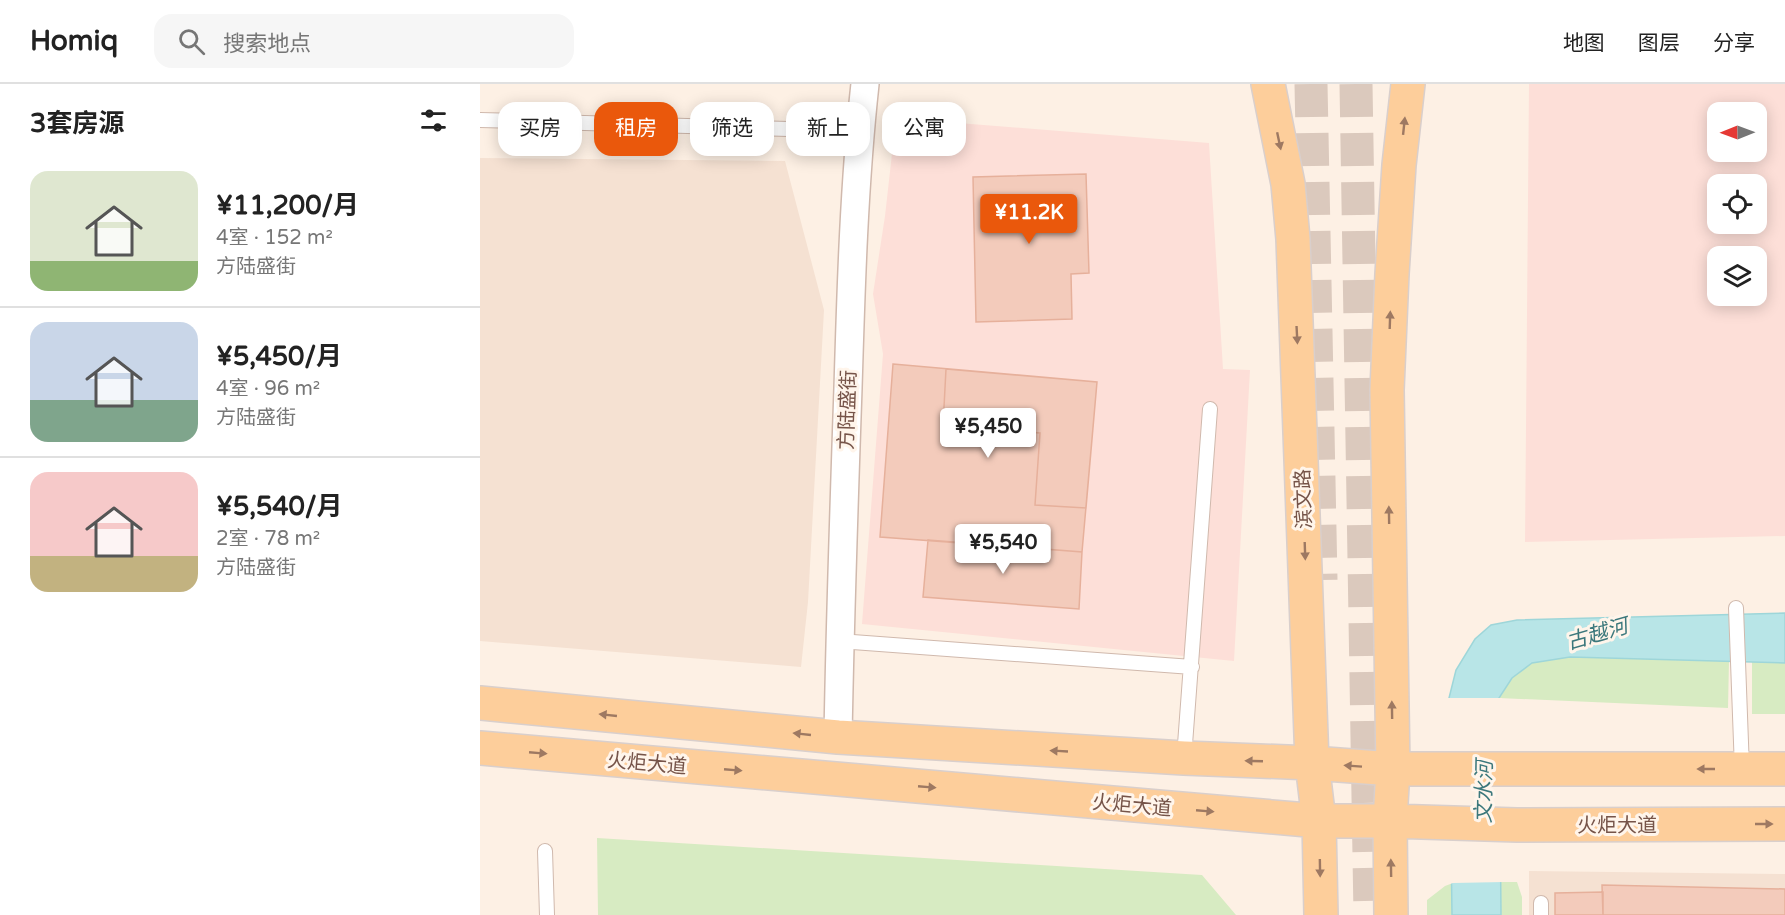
<!DOCTYPE html>
<html lang="zh">
<meta charset="utf-8">
<style>
:root{--surface:#fff;--page:#f6f6f6;--text:#222;--muted:#767676;--line:#e0e0e0;--accent:#ea580c}
body{margin:0;font-family:"Varela Round","Noto Sans SC",sans-serif;background:var(--page);color:var(--text);height:100vh;display:flex;flex-direction:column;font-size:22px;white-space:nowrap}
*{box-sizing:border-box;margin:0}
p{font-size:20px;color:var(--muted)}
.icon{flex:none;width:33px;height:33px;fill:none;stroke:currentColor;stroke-width:2;stroke-linecap:round;stroke-linejoin:round}
.map{position:relative;flex:1;overflow:hidden}
.sheet{display:flex;flex-direction:column;background:var(--surface);width:480px}
.sheet>*{flex:none}
.guide{position:absolute;left:18px;top:18px;width:570px;height:54px;display:flex;gap:12px}
.needle{width:39px;rotate:269deg}
.controls{position:absolute;left:1227px;top:18px;display:grid;gap:12px}
.controls a{display:grid;place-items:center;width:60px;height:60px;border-radius:12px;background:var(--surface);box-shadow:0 3px 15px #0003;font-size:30px}
.price{position:absolute;translate:-50% -51px;padding:0 14px;border-radius:6px;background:#fff;color:#222;font-size:20px;line-height:39px;filter:drop-shadow(0 2px 3px #0008)}
.price::after{content:'';position:absolute;left:50%;top:36px;width:18px;height:14px;margin-left:-9px;background:inherit;clip-path:polygon(0 0,100% 0,50% 100%)}
.price.current{background:var(--accent);color:#fff}
ul{padding:0;list-style:none}
li{display:flex;align-items:center;gap:18px;height:150px;padding:0 30px}
li+li{border-top:2px solid var(--line)}
li span{display:grid;place-items:center;flex:none;width:168px;height:120px;border-radius:18px;color:#555}
li>.icon{margin-inline-start:auto}
span .icon{width:72px;height:72px;fill:#fffc;stroke-width:1}
li b{font-size:26px}
h2{display:flex;justify-content:space-between;align-items:center;height:72px;padding:0 30px;font-size:26px}
.chip{padding:0 21px;border-radius:18px;background:var(--surface);box-shadow:0 3px 15px #0003;font-size:21px;line-height:54px}
.chip.current{background:var(--accent);color:#fff}
header{display:flex;align-items:center;gap:36px;box-sizing:border-box;height:84px;padding:0 30px;background:var(--surface);border-bottom:2px solid var(--line)}
header strong{font-size:28px}
nav{display:flex;gap:33px;margin-inline-start:auto;font-size:21px}
.search{width:420px;height:54px;background:var(--page);display:flex;align-items:center;gap:15px;box-sizing:border-box;padding:0 21px;border-radius:18px;color:var(--muted);font-size:22px}
main{display:flex;flex:1;min-height:0}
.map>svg:first-child{display:block}
.residential{fill:#f5e1d2}
.commercial{fill:#fddfd8;fill-rule:evenodd}
.green{fill:#d7ebc2}
.water{fill:#b8e5e7;stroke:#9ed6d9;stroke-width:1.5}
.pier{fill:#fdf0e4}
.building{fill:#f3cbbb;stroke:#e6b09b;stroke-width:1.5}
.lines{fill:none;stroke-linecap:round;stroke-linejoin:round}
.trunk-tunnel{stroke:#dbc9bd;stroke-width:33;stroke-dasharray:33 16;stroke-linecap:butt}
.service-casing{stroke:#d0b9ad;stroke-width:16}
.minor-casing{stroke:#d0b9ad;stroke-width:30}
.primary-casing{stroke:#d9cfcc;stroke-width:36}
.service{stroke:#fff;stroke-width:14}
.minor{stroke:#fff;stroke-width:27}
.primary{stroke:#fdce9b;stroke-width:33}
.oneway{fill:#9e7962}
.labels{text-anchor:middle;stroke-width:6;stroke-linejoin:round;paint-order:stroke}
.street-label{font-size:20px;fill:#765449;stroke:#fff5eb}
.water-label{font-size:21px;font-style:italic;fill:#3c787c;stroke:#fff5eb}
</style>
<header>
<strong>Homiq</strong>
<div class="search"><svg class="icon" aria-label="search" viewBox="0 0 24 24"><circle cx="10" cy="10" r="6"/><path d="M15 15l6 6"/></svg>搜索地点</div>
<nav><a>地图</a><a>图层</a><a>分享</a></nav>
</header>
<main>
<section class="sheet">
<h2>3套房源<svg class="icon" aria-label="filters" viewBox="0 0 24 24"><path d="M4 7h16M4 17h16"/><circle cx="9" cy="7" r="2"/><circle cx="15" cy="17" r="2"/></svg></h2>
<ul>
<li><span style="background:linear-gradient(#dfe7d0 75%,#8fb573 0)"><svg class="icon" aria-label="home" viewBox="0 0 24 24"><path d="M3 11l9-7 9 7M6 9v11h12V9"/></svg></span><div><b>¥11,200/月</b><p>4室 · 152 m²</p><p>方陆盛街</p></div></li>
<li><span style="background:linear-gradient(#c9d6e8 65%,#7fa58c 0)"><svg class="icon" aria-label="home" viewBox="0 0 24 24"><path d="M3 11l9-7 9 7M6 9v11h12V9"/></svg></span><div><b>¥5,450/月</b><p>4室 · 96 m²</p><p>方陆盛街</p></div></li>
<li><span style="background:linear-gradient(#f6c9c9 70%,#c2b280 0)"><svg class="icon" aria-label="home" viewBox="0 0 24 24"><path d="M3 11l9-7 9 7M6 9v11h12V9"/></svg></span><div><b>¥5,540/月</b><p>2室 · 78 m²</p><p>方陆盛街</p></div></li>
</ul>
</section>
<div class="map">
<svg width="1305" height="831" viewBox="0 0 1305 831">
<rect width="100%" height="100%" fill="#fdf0e4"/>
<path class="residential" d="M0,74l305,3 39,149 -16,292 -7,65 -321,-26z
M1049,787l256,3v41h-256z"/>
<path class="commercial" d="M1049,0h256v452l-260,6zM1276,28v40h-38v-40zM1276,100v40h-38v-40zM1276,172v40h-38v-40z
M416,34l313,25 14,226 27,1 -16,291 -372,-37 21,-270 -10,-60 12,-78z"/>
<path class="green" d="M1090,573l159,4 -1,47 -229,-10 13,-20 20,-15z
M1272,578l33,1v51h-33z
M117,754l605,37 34,40h-638z
M1021,798h16l5,15v18h-21z
M973,799l-1,32h-25v-15l18,-14z"/>
<path class="water" d="M1305,529v50l-215,-6 -38,6 -20,15 -13,20 2,217h-49l-3,-217 7,-28 19,-31 16,-14 26,-5z"/>
<path class="pier" d="M966,614h56l2,184 -51,1 -3,1z"/>
<path class="building" d="M606,90l3,99 -18,1 1,45 -96,3 -3,-145z
M413,280l204,18 -15,170 -202,-15z
M466,285l151,13 -11,126 -51,-3 5,-72 -97,-7z
M448,456l154,12 -3,57 -156,-12z
M1122,801l183,4v26h-182z
M1123,808v23h-48v-22z"/>
<g class="lines">
<path class="trunk-tunnel" d="M831,0l10,496
M876,0l14,831"/>
<g class="service-casing">
<path id="service" d="M0,36l380,11
M1256,524l6,161
M359,557l353,26
M704,674l26,-349
M65,767l2,64
M1061,819v12"/>
</g>
<g class="minor-casing">
<path id="minor" d="M358,653c2,-116 6,-233 10,-349 3,-101 6,-203 17,-304"/>
</g>
<g class="primary-casing">
<path id="primary" d="M788,0l20,100 5,55 19,524 7,58 2,94
M0,619l358,34 346,21 128,5 81,6h392
M0,664l839,73h71l127,4 268,-1
M911,831l-1,-94 3,-52 -6,-379 5,-116 7,-109 9,-81"/>
</g>
<use href="#service" class="service"/>
<use href="#minor" class="minor"/>
<use href="#primary" class="primary"/>
</g>
<defs><path id="oneway-solid" d="M-6-.8H1V-3.2L6.5 0L1 3.2V.8H-6Z" transform="scale(1.5)"/></defs>
<g class="oneway">
<use href="#oneway-solid" transform="translate(924 42) rotate(-84)"/>
<use href="#oneway-solid" transform="translate(799 57) rotate(78)"/>
<use href="#oneway-solid" transform="translate(910 236) rotate(-88)"/>
<use href="#oneway-solid" transform="translate(817 251) rotate(87)"/>
<use href="#oneway-solid" transform="translate(909 431) rotate(-91)"/>
<use href="#oneway-solid" transform="translate(825 467) rotate(88)"/>
<use href="#oneway-solid" transform="translate(912 626) rotate(-91)"/>
<use href="#oneway-solid" transform="translate(128 631) rotate(-174)"/>
<use href="#oneway-solid" transform="translate(322 650) rotate(-174)"/>
<use href="#oneway-solid" transform="translate(579 667) rotate(-177)"/>
<use href="#oneway-solid" transform="translate(58 669) rotate(5)"/>
<use href="#oneway-solid" transform="translate(774 677) rotate(-178)"/>
<use href="#oneway-solid" transform="translate(873 682) rotate(-176)"/>
<use href="#oneway-solid" transform="translate(1226 685) rotate(180)"/>
<use href="#oneway-solid" transform="translate(253 686) rotate(5)"/>
<use href="#oneway-solid" transform="translate(447 703) rotate(5)"/>
<use href="#oneway-solid" transform="translate(725 727) rotate(5)"/>
<use href="#oneway-solid" transform="translate(1284 740)"/>
<use href="#oneway-solid" transform="translate(840 784) rotate(89)"/>
<use href="#oneway-solid" transform="translate(911 784) rotate(-91)"/>
</g>
<g class="labels">
<g class="street-label">
<text transform="translate(367 326) rotate(-88)" y="7">方陆盛街</text>
<text transform="translate(823 415) rotate(-92)" y="7">滨文路</text>
<text transform="translate(167 679) rotate(5)" y="7">火炬大道</text>
<text transform="translate(652 721) rotate(5)" y="7">火炬大道</text>
<text x="1137" y="748">火炬大道</text>
</g>
<g class="water-label">
<text transform="translate(1117 550) rotate(-16)" y="7">古越河</text>
<text transform="translate(1004 708) rotate(-89)" y="7">文水河</text>
</g>
</g>
</svg>
<div class="controls">
<a><svg class="needle" viewBox="-14 -14 28 28"><path d="M0-13l5 13h-10z" fill="#e53935"/><path d="M0 13l5-13h-10z" fill="#767676"/></svg></a>
<a><svg class="icon" aria-label="locate" viewBox="0 0 24 24"><circle cx="12" cy="12" r="6"/><path d="M12 2v4M12 18v4M2 12h4M18 12h4"/></svg></a>
<a><svg class="icon" aria-label="layers" viewBox="0 0 24 24"><path d="M12 4l9 5-9 5-9-5zM3 14l9 5 9-5"/></svg></a>
</div>
<b class="price current" style="left:549px;top:161px">¥11.2K</b>
<b class="price" style="left:508px;top:375px">¥5,450</b>
<b class="price" style="left:523px;top:491px">¥5,540</b>
<div class="guide">
<a class="chip">买房</a>
<a class="chip current">租房</a>
<a class="chip">筛选</a>
<a class="chip">新上</a>
<a class="chip">公寓</a>
</div>
</div>
</main>
